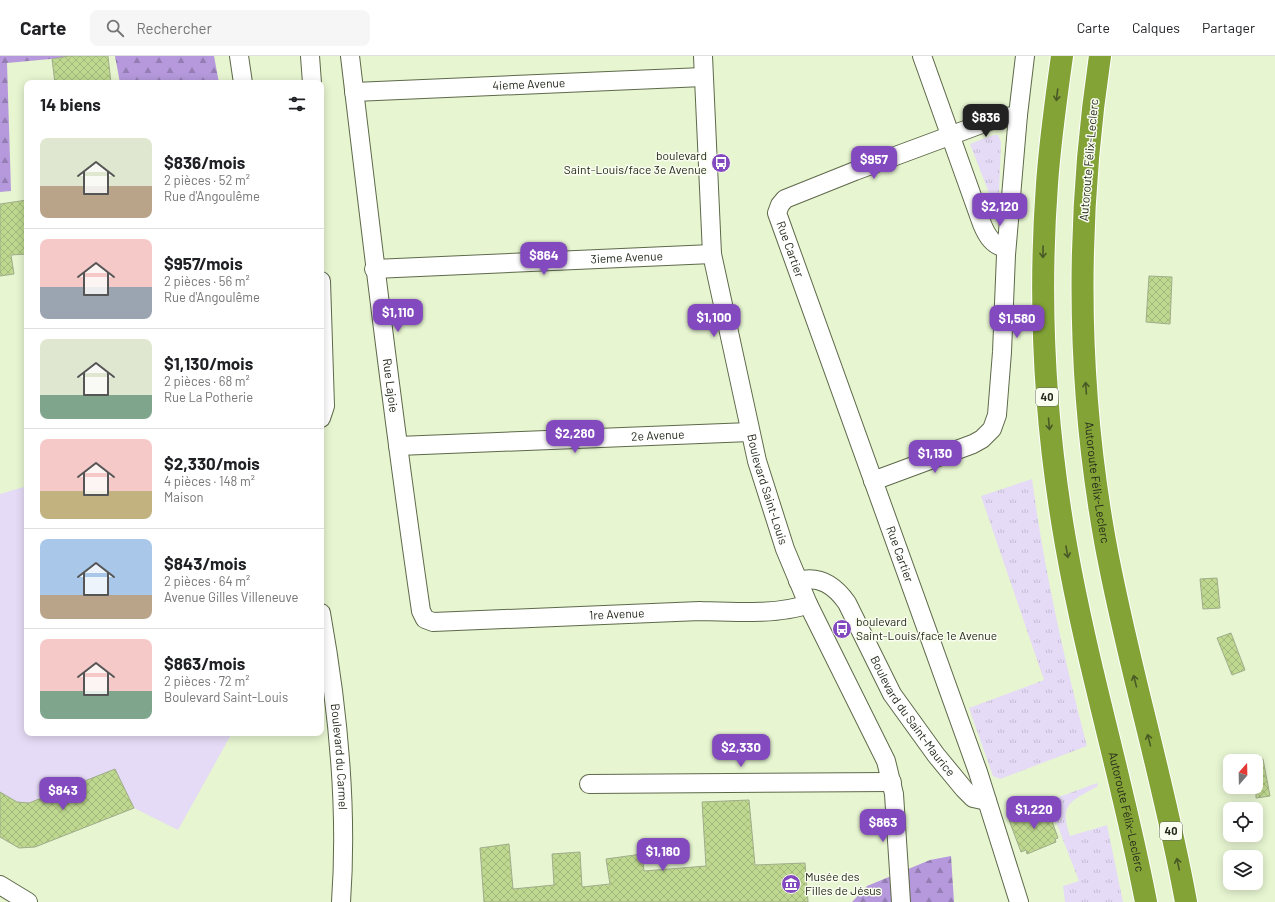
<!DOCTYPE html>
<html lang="fr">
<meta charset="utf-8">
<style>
:root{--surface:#fff;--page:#f6f6f6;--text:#202124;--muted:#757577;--line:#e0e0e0;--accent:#8349bf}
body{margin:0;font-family:Barlow,sans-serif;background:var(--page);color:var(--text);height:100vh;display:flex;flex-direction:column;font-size:15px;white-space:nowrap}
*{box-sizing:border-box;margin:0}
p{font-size:13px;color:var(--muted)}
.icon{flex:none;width:22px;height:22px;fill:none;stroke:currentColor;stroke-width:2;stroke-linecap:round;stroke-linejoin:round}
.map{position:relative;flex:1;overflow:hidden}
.details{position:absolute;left:24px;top:24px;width:300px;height:656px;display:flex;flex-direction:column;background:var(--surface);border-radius:8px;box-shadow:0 2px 10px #0003}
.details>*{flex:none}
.needle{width:26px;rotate:20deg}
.buttons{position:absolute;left:1223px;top:698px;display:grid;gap:8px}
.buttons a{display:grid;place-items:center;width:40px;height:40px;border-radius:8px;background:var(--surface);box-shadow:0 2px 10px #0003;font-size:20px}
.price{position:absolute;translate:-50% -34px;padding:0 9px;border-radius:8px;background:var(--accent);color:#fff;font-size:13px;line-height:26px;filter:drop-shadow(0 1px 2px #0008)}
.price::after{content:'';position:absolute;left:50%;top:24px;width:12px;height:9px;margin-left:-6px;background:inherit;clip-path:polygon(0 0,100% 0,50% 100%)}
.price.current{background:#222;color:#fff}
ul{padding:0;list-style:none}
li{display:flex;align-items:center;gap:12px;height:100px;padding:0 16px}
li+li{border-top:1px solid var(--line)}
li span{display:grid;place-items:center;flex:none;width:112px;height:80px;border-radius:8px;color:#555}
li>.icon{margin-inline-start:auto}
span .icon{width:48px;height:48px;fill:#fffc;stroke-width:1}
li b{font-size:17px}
h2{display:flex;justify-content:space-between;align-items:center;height:48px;padding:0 16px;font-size:17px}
header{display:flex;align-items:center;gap:24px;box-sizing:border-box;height:56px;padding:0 20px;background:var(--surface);border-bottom:1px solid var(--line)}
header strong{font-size:19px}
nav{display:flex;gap:22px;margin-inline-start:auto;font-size:14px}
.search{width:280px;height:36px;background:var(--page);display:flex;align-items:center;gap:10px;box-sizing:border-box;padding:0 14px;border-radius:8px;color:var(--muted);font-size:15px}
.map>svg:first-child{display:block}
.grass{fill:url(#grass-tufts)}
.forest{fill:url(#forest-firs)}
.pitch{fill:#e5dbf6}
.building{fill:url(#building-cross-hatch);stroke:#a0ad8b}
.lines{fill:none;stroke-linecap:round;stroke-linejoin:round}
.minor-casing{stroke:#5e694a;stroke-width:20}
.highway-casing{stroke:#fff;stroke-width:24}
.minor{stroke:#fff;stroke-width:18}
.highway{stroke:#83a337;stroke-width:22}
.oneway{stroke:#4a5a27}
.labels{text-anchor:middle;stroke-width:3;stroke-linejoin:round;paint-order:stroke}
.shield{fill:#f9fef0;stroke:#64695c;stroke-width:1}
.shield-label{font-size:11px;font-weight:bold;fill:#24291c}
.street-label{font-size:12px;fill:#24291c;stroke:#f9fef0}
.poi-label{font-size:12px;fill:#24291c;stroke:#f9fef0;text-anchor:start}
</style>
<header>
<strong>Carte</strong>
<div class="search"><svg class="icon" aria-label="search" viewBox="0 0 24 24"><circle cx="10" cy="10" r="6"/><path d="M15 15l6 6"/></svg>Rechercher</div>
<nav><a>Carte</a><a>Calques</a><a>Partager</a></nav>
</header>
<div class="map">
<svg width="1275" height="846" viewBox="0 0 1275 846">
<defs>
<pattern id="grass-tufts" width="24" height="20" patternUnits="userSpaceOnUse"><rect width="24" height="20" fill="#e5dbf6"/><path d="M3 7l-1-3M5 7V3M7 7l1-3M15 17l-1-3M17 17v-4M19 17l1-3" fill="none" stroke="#c4bcd2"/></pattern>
<pattern id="forest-firs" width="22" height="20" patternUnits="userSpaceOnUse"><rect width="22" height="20" fill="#b599dc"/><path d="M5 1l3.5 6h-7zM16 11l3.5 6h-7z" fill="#937db2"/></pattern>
<pattern id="building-cross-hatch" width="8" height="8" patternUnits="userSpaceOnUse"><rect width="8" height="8" fill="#bed88f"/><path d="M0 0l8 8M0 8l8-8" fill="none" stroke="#a3b97b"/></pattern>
</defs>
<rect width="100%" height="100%" fill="#e7f5d1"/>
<path class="grass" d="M993,79h5l3,7 -3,74 -28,-72z
M1032,423c12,91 32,179 55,267l-87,33 -7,-3 -24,-68 75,-28 -63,-184z
M1097,727l1,3c-26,15 -40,17 -28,50l37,-11 16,77h-58l-2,-16 16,-5 -31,-80z"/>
<path class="forest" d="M0,0h83l-76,7 4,128 -11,1z
M115,0h99l5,27h-99z
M951,800l3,46h-102l15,-16 63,-26z"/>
<path class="pitch" d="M27,430v247h205l-54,97 -44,-22 -99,39 -16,1 -19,-11v-343z"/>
<path class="building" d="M69,0h39l3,27h-56l-3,-24z
M27,144v54l-16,1 3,19 -14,2v-72z
M1149,220l23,1 -2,47 -24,-2z
M1217,522l3,30 -17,1 -3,-30z
M1231,577l14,37 -13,5 -15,-37z
M1256,703h7l7,37 -14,2z
M115,713l19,39 -99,39 -16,1 -19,-11v-45l17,10 12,1z
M749,744l6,65 50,-2 3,39h-324l-4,-54 29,-4 4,45 41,-4 -2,-31 28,-2 2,35 28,-3 -4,-25 36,-5 2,17 62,-5 -4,-64z
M1046,749l12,33 -3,1 1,3 -29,12 -1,-4 -5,2 -12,-32z"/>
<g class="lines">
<g class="minor-casing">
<g id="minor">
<path d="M239,0l4,27"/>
<path d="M310,0l2,27"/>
<path id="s1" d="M350,0c22,185 44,370 71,555l4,8 8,3 267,-11c31,1 80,4 108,-7"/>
<path id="s2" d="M703,0l9,198 45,207 28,88 23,55 78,157 8,33 7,108"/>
<path d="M922,0l60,168c5,12 11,22 24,24"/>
<path id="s3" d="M354,36l349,-15"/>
<path id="s4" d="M1018,59l-23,4 -140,52 -70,28 -5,6 -3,8 201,559 41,130"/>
<path id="s5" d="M374,213l338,-15"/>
<path d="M321,225l4,125 -4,12"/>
<path id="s6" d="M398,390l352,-14"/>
<path d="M873,425l100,-37 9,-5 10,-10 5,-14 5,-63 4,-97 12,-140 7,-59"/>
<path id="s7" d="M798,525c22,-6 37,5 49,22l45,91 44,61 28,34 9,9 14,3"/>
<path id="s8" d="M321,557c17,95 27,192 20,289"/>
<path d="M589,728l303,-2"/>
<path d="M0,829l28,17"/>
</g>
</g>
<g class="highway-casing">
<g id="highway">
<path id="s9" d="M1062,0c-6,43 -12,85 -15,128 -9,121 -2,242 19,361 21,120 57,237 80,357"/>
<path id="s10" d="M1100,0c-24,161 -24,324 5,485 22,121 59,239 81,361"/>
</g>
</g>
<use href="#minor" class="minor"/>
<use href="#highway" class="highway"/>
</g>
<defs><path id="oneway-shaft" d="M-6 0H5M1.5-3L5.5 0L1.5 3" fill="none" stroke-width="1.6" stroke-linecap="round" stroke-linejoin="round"/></defs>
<g class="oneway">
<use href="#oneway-shaft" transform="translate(1057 39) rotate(97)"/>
<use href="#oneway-shaft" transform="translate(1043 196) rotate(91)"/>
<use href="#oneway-shaft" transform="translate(1086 332) rotate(-94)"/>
<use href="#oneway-shaft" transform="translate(1049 368) rotate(85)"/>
<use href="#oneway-shaft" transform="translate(1067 496) rotate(80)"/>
<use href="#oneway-shaft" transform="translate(1135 625) rotate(-104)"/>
<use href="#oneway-shaft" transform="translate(1149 684) rotate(-104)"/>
<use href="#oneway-shaft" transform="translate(1178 808) rotate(-102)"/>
</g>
<defs>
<g id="bus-disc" transform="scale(1)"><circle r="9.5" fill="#8349bf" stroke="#f9fef0"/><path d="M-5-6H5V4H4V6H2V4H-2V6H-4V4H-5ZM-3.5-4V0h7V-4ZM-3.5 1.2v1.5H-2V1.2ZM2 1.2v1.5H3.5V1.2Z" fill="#fff"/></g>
<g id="museum-disc" transform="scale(1)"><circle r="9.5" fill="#8349bf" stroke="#f9fef0"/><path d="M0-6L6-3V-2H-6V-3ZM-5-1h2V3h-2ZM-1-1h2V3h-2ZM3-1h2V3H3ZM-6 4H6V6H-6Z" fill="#fff"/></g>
</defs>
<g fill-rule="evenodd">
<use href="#bus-disc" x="721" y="107"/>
<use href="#bus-disc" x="842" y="573"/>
<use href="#museum-disc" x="791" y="828"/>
</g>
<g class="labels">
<g class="shield">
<rect x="1036" y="332" width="22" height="18" rx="3"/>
<rect x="1160" y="766" width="22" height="18" rx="3"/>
</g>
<g class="shield-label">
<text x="1047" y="345">40</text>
<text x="1171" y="779">40</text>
</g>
<g class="street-label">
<text dy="4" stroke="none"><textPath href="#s3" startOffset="175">4ieme Avenue</textPath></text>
<text transform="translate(1089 104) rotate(-85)" y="4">Autoroute Félix-Leclerc</text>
<text dy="4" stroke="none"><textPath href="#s4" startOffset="303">Rue Cartier</textPath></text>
<text dy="4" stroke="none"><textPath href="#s5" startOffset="253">3ieme Avenue</textPath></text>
<text dy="4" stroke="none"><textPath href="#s1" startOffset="332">Rue Lajoie</textPath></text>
<text dy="4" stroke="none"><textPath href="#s6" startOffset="260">2e Avenue</textPath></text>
<text dy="4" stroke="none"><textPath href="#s10" startOffset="428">Autoroute Félix-Leclerc</textPath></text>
<text dy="4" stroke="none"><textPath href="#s2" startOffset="440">Boulevard Saint-Louis</textPath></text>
<text dy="4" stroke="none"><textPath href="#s4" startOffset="627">Rue Cartier</textPath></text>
<text dy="4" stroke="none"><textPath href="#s1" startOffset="761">1re Avenue</textPath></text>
<text dy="4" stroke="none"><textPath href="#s7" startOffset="189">Boulevard du Saint-Maurice</textPath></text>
<text dy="4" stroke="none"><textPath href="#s8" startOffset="145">Boulevard du Carmel</textPath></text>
<text dy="4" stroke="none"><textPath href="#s9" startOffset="765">Autoroute Félix-Leclerc</textPath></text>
</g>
<g class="poi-label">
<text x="707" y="104" text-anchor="end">boulevard<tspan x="707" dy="14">Saint-Louis/face 3e Avenue</tspan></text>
<text x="856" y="570">boulevard<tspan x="856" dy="14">Saint-Louis/face 1e Avenue</tspan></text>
<text x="805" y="825">Musée des<tspan x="805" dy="14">Filles de Jésus</tspan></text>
</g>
</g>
</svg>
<div class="buttons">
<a><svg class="needle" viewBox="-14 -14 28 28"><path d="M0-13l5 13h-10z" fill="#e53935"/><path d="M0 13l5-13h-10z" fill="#757577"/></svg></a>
<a><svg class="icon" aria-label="locate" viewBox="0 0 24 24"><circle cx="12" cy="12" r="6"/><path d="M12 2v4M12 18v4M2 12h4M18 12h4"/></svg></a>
<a><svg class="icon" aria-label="layers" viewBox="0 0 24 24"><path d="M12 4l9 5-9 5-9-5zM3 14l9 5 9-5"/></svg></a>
</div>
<b class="price current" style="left:986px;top:82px">$836</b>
<b class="price" style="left:874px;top:124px">$957</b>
<b class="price" style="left:1000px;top:171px">$2,120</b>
<b class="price" style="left:544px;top:220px">$864</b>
<b class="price" style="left:398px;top:277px">$1,110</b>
<b class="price" style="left:714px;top:282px">$1,100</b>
<b class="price" style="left:1017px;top:283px">$1,580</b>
<b class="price" style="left:575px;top:398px">$2,280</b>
<b class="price" style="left:935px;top:418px">$1,130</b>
<b class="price" style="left:741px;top:712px">$2,330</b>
<b class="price" style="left:63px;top:755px">$843</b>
<b class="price" style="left:1034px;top:774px">$1,220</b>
<b class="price" style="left:883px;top:787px">$863</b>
<b class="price" style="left:663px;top:816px">$1,180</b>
<section class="details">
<h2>14 biens<svg class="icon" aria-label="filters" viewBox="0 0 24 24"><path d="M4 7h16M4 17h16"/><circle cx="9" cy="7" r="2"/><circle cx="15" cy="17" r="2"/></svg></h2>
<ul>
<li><span style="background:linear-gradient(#dfe7d0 60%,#b9a48a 0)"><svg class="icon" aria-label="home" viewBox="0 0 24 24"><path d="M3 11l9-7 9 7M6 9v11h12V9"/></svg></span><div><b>$836/mois</b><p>2 pièces · 52 m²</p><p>Rue d'Angoulême</p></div></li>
<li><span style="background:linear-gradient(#f6c9c9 60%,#9aa5b1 0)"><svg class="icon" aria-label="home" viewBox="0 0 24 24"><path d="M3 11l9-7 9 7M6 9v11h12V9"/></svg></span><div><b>$957/mois</b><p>2 pièces · 56 m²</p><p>Rue d'Angoulême</p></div></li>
<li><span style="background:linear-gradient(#dfe7d0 70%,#7fa58c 0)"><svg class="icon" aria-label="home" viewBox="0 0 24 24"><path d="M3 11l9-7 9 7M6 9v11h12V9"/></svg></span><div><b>$1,130/mois</b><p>2 pièces · 68 m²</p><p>Rue La Potherie</p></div></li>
<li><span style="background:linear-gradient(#f6c9c9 65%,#c2b280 0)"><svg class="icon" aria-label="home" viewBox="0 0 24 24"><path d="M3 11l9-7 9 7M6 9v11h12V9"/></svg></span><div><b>$2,330/mois</b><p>4 pièces · 148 m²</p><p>Maison</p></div></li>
<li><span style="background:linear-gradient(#a9c7e8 70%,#b9a48a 0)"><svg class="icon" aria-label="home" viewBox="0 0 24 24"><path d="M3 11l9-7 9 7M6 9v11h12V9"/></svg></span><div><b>$843/mois</b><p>2 pièces · 64 m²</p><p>Avenue Gilles Villeneuve</p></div></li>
<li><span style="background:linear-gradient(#f6c9c9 65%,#7fa58c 0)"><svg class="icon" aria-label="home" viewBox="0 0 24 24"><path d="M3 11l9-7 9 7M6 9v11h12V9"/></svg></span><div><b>$863/mois</b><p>2 pièces · 72 m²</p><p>Boulevard Saint-Louis</p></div></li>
</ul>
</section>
</div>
